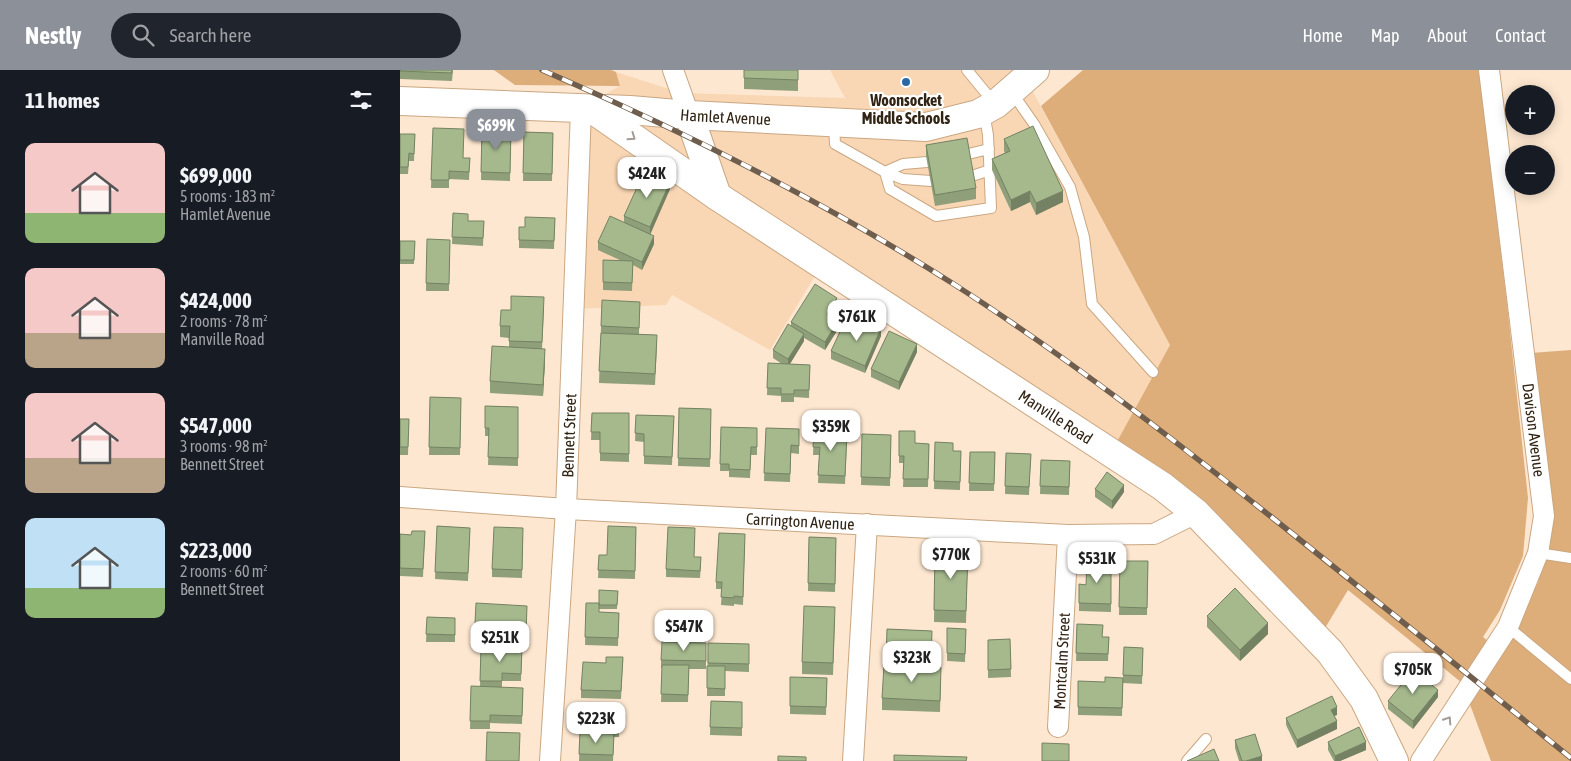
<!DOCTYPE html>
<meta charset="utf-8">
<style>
:root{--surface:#171b24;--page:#20242c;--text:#f1f3f6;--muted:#9ea1a6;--accent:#8c9099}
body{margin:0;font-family:"Asap Condensed",sans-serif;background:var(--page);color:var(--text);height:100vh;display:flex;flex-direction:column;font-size:19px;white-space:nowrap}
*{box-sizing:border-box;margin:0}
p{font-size:16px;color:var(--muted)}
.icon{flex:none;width:28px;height:28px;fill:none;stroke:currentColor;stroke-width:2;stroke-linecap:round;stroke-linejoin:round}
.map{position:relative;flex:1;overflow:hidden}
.details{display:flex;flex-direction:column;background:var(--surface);width:400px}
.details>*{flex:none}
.buttons{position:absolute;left:1105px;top:15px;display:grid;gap:10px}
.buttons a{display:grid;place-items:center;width:50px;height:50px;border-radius:50%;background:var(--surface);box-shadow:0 2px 12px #0003;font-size:25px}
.price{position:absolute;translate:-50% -42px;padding:0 11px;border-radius:10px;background:#fff;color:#222;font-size:16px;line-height:32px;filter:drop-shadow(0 1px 2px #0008)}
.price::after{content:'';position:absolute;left:50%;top:30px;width:15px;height:11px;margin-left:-8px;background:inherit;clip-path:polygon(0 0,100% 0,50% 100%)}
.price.on{background:var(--accent);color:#fff}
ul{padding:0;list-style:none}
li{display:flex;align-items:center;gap:15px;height:125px;padding:0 25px}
li span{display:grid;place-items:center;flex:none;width:140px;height:100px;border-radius:10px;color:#555}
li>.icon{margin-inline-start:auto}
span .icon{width:60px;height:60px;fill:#fffc;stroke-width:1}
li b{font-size:21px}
h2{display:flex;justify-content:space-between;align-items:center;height:60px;padding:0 25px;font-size:21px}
header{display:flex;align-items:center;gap:30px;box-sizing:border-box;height:70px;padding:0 25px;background:var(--accent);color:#fff}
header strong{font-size:24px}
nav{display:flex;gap:28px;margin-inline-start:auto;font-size:18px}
.search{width:350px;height:45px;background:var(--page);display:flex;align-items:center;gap:12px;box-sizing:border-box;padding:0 18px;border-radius:28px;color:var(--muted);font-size:19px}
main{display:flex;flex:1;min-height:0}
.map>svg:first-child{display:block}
.built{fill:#f9d7b5}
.green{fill:#ddad7a}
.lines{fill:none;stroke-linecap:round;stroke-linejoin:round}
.service-casing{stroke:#caa782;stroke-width:12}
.minor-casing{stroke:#caa782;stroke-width:22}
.secondary-casing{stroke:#caa782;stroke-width:30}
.primary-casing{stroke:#caa782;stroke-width:30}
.service{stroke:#fff;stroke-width:10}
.minor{stroke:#fff;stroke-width:20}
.secondary{stroke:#fff;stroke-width:28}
.primary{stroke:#fff;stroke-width:28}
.rail-casing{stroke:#6f5e4d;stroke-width:5.5}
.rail{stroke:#fff;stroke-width:4;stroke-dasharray:11;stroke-linecap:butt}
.wall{fill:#8e9f79}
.shaded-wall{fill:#748263}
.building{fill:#a5b98d;stroke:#748263}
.oneway{stroke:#a39c96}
.poi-dot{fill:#2a6aa0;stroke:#fff;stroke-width:2}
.labels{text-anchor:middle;stroke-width:4.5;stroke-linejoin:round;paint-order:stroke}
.poi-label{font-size:16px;font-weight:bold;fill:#322415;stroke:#fff}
.street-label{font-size:16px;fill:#322415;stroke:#fff}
</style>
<header>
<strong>Nestly</strong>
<div class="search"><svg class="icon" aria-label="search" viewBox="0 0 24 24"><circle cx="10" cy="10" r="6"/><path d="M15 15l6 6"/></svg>Search here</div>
<nav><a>Home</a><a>Map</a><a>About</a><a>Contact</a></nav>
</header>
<main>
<section class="details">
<h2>11 homes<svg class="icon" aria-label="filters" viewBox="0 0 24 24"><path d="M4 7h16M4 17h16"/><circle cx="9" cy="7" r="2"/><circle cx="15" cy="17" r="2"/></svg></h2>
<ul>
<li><span style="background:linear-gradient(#f6c9c9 70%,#8fb573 0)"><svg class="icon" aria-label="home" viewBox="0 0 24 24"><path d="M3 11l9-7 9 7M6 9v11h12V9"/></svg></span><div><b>$699,000</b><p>5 rooms · 183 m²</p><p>Hamlet Avenue</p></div></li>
<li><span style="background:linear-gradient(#f6c9c9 65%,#b9a48a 0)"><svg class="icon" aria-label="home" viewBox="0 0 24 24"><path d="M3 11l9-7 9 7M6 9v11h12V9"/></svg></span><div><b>$424,000</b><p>2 rooms · 78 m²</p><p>Manville Road</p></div></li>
<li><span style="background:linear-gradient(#f6c9c9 65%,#b9a48a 0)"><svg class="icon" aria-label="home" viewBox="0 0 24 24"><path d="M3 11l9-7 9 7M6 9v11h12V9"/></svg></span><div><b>$547,000</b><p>3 rooms · 98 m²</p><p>Bennett Street</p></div></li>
<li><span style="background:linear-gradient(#bfe0f5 70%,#8fb573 0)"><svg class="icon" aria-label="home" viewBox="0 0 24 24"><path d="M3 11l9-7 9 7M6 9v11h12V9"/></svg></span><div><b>$223,000</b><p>2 rooms · 60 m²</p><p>Bennett Street</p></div></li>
</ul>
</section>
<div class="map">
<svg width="1171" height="691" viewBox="0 0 1171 691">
<rect width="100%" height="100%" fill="#fde7d0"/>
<path class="built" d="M430,0h191l149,275 -56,102 -290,-186 -54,89 -98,-55 -6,10 -90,4 12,-205 32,-18 -4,-14 65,21 164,5z"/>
<path class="green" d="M94,0h117l5,2 4,14 -105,-1z
M683,0h396l28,234 21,194 -5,58 -23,54 -17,27 16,13 39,-67 15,-71 -22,-159 40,-3v411h-80l-29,-78 -114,-93 -26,43 -208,-186 56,-102 -129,-239z"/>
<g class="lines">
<g class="service-casing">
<path id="service" d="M567,0l28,34
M611,21l23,33 36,63 14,50 8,67 61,68
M434,54l1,20 50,28 18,7 28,2
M568,84l21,-5
M527,92l-24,2 -18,8 5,17 46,27 55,-8 -3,-73 -4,-23
M572,106l18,-6
M1138,483l33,5
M1108,557l63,52
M787,691l19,-22"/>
</g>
<g class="minor-casing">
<g id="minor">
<path d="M273,0l16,45"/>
<path id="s1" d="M0,427l166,12 502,26 86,-1 42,-21"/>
<path id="s2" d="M658,657l10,-192"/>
<path id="s3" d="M150,691l16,-252 15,-400"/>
<path d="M453,691l14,-237"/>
<path d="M1021,691l87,-134 30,-74 6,-37 -55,-446"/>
</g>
</g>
<g class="secondary-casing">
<g id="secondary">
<path id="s4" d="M289,45l28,81 445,290 34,27 134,139 34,47 30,62"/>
</g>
</g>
<g class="primary-casing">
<g id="primary">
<path id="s5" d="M0,31l230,9 59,5 237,12 52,-13 18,-10 39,-34"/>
<path d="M192,39l125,87"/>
</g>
</g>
<use href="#service" class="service"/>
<use href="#minor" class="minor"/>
<use href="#secondary" class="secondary"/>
<use href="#primary" class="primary"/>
<g class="rail-casing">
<path id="rail" d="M142,0c141,61 279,130 410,213 114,73 221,156 327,240 98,78 195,156 292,235"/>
</g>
<use href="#rail" class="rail"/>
</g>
<path class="wall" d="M0,0h53l-1,11 -52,-2z
M344,0h54v21l-54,-2z
M33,58l30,30h7l-1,22 -20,-1v9h-18z
M82,60h29l-1,51 -29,-1z
M124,62l29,1 -1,48h-29z
M0,64h15l-1,27h-5l-1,13h-8z
M604,69l59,63 -27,13 -6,-13 -19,9 -19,-41v-11l13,-6 -1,-2z
M526,75l50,43v11l-41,7 -9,-50z
M270,119l-20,45 4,10 -12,26 -9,-5 -1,26 -29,-1v-30l19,1 -24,-11v-8l26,-19v-7z
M53,143l15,8h16l-1,25 -31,-2z
M155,148l-1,31 -35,-1v-21h6z
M50,170l-1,51h-23v-8z
M0,171h15l-1,23h-14z
M240,232l-1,32 18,12 -2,39 -56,-2 2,-57z
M437,236l-7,11 8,12 -13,21 -21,-12v3l-14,23 20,1 -1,33 -15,-1v5h-13v-6l-14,-1 1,-32 14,1 -9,-6v-8l18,-24v-4z
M144,238l-2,41 3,12 -2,35 -53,-3v-12l19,-34v-9l-9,-1v-11l11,-16z
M454,257l27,9 -16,37 -34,-14v-8z
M517,282l-18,38 -28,-13v-8z
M30,327l31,1 -1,57h-31z
M85,336l33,1v59l-30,-1 1,-29h-4z
M279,338l32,1 -1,58 -32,-1z
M192,343h37v49l-29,-1v-21h-9z
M236,345l38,1 -2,49 -28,-1v-22l-9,-1z
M0,349h9l-1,36h-8z
M321,357l36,1v27h-6l-1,23 -21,-1v-6h-9z
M366,358l33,1v25l-8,-1 -1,29 -26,-1z
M414,361l33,9 -2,44 -27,-1 1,-28h-6z
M499,361l16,12 14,1 -1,43h-25l1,-24h-5z
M462,364l29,1 -1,51 -29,-1z
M535,372l18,9h8l-1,39 -26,-1z
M570,382h25l-1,39h-25z
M606,383l25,1 -2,41 -24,-1z
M641,390l29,1 -1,34 -29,-1z
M695,419l29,3 -12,17 -17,-12z
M37,456l33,2 -2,53 -33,-2z
M236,457l-1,52 -37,-1 1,-23h8z
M25,461l-2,46 -23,-1v-42l11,1z
M123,466l-1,42 -30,-1v-8z
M295,466l-1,21 7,8 -1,13 -34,-1v-8z
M409,467l27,1 -1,54 -27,-1z
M345,471l-2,64 -9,-1v2l-13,-1 1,-16h-6v-7z
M535,480l33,1 -2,72 -32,-1z
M711,491v51l-32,-1v-27l7,1z
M720,491h28l-1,54h-28z
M218,521l-1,18h-18v3l20,1 -1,33 -33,-1 1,-42h13z
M127,544l-1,28 -41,-2v-9h-10v-8z
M807,546l61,18 -28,27 -33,-34z
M27,547l28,1v24h-29z
M435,548l-2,57 -31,-1v-12z
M677,554l26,13h6l-1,24h-32z
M547,558l19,1 -1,33 -18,-1z
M487,559l45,2 -1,36 10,11 -1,34 -58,-2v-12l4,-33z
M610,569l1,38 -23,1v-38z
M306,573v26h-17l-1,33h-27l1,-34h-1v-8z
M308,573l41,1v28l-24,-1v25h-18z
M81,577l41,1 -1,33h-19v7h21l-1,36 -32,-1v6h-20l1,-43 9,1z
M724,577l19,1 -1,36 -19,-1 -1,33 -44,-1v-8l27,-25 18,-4z
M223,587l-2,42 -40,-1v-8l25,-27z
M390,607l37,1 -1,37 -36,-1z
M1038,627l-25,32 -25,-20v-8z
M311,631l31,1v34l-32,-1z
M188,633l31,1v33h-5l-1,24h-34l1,-29 7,1z
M937,645l-3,1 3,13 -40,19 -11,-23v-7z
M835,670l27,21h-23l-4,-13z
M928,672l38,8 -26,11h-6l-6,-11z"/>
<path class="shaded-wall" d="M270,112v7l-20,46v-8z
M630,121v11l-19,9v-11z
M663,121v11l-27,13v-12z
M254,166v8l-12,26v-8z
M437,228v8l-10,16v-8z
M438,251v8l-13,21v-8z
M481,258v8l-16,37v-7z
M404,264v7l-16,26v-8z
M517,274v8l-18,38v-8z
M145,279v12l-2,35v-11z
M724,415v7l-12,17v-8z
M868,553v11l-28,27v-11z
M1038,620v7l-25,32v-8z
M937,637v8l-6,2v-7z
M937,651v8l-40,19v-8z
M966,672v8l-26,11h-5v-5z
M862,686v5h-16z"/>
<path class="building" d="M0,0h52v3l-52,-2z
M344,0h54v10l-54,-2z
M633,56l30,65 -27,12 -6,-12 -19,9 -19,-41 18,-8 -6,-12z
M33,58l31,1 -1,29h7l-1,14 -20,-1v9h-18z
M82,60h29l-1,43 -29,-1z
M124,62l29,1 -1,41 -29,-1z
M0,64h15l-1,20 -5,-1 -1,14h-8z
M567,68l9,50 -41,7 -9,-50z
M245,100l25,12 -20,45 -26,-11z
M53,143l15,1v7h16l-1,17 -31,-1z
M210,146l44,20 -12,26 -44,-20z
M125,147l30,1 -1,23 -35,-1v-13h6z
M27,169l23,1 -1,44 -23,-1z
M0,171h15l-1,19h-14z
M203,190l30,1 -1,22 -29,-1z
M415,214l22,14 -10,16 11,7 -13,21 -34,-20z
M111,226l33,1 -2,45 -33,-1 1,-15h-10l1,-16h10z
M202,230l38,2 -1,26 -38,-2z
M458,249l23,9 -16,38 -34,-15 13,-28 10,4z
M388,254l16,10 -16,25 -15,-9z
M489,261l28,13 -18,38 -28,-13z
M201,263l56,2 -2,39 -56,-3z
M92,276l53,3 -2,36 -53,-4z
M368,293l42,2 -1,25h-15v4h-13v-6h-14z
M30,327l31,1 -1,50 -31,-1z
M85,336l33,1v51l-30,-1 1,-29h-4z
M279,338l32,1 -1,50 -32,-1z
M192,343h37v41l-29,-1v-21h-9z
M236,345l38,1 -2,41 -28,-1v-22l-9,-1z
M0,349h9l-1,28h-8z
M321,357l36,1v19h-6l-1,23 -21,-1v-5h-9z
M366,358l33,1v17l-8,-1 -1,29 -26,-1z
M414,361l33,1 -2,44 -27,-1 2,-28h-7z
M499,361h16v12l14,1 -1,35h-25l1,-23h-5z
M462,364l29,1 -1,43 -29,-1z
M535,372l18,1v8h8l-1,31 -26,-1z
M570,382h25l-1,32 -25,-1z
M606,383l25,1 -2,33 -24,-1z
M641,390l29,1 -1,26 -29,-1z
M707,402l17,13 -12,16 -17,-12z
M37,456l33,2 -2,45 -33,-1z
M208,456l28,1 -1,44 -37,-1 1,-15h8z
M94,457l29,1 -1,42 -30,-1z
M268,457l27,1 -1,29h7l-1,14 -34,-2z
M12,461h13l-2,38 -23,-1v-34l11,1z
M319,463l26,1 -2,63 -9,-1v2l-13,-1 1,-15h-6z
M409,467l27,1 -1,46 -27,-1z
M535,480l33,1 -2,60 -32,-1z
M687,491h24v43l-32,-1v-19l7,1z
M720,491h28l-1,47 -28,-1z
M835,518l33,35 -28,27 -33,-34z
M199,520l19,1 -1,14h-18z
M76,533l51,3 -1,28 -41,-2v-9h-10z
M186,533h13v9l20,1 -1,25 -33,-1z
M404,536l31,1 -2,56 -31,-1z
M27,547l28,1v17l-29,-1z
M677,554l26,1 -1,12h7l-1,17 -32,-1z
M547,558l19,1 -1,25 -18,-1z
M487,559l45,2 -1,31 -45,-2z
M610,569l1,30 -23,1v-30z
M262,572l44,1v18l-45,-1z
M308,573l41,1v20l-41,-1z
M81,577l41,1 -1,26 -19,-1v8h-22z
M724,577l19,1 -1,28 -19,-1z
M206,587h17l-2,34 -40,-1 2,-28 23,1z
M262,595h27l-1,30 -27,-1z
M484,595l57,2 -1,34 -58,-3z
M307,596h18v23l-18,-1z
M1013,600l25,20 -25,31 -25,-20z
M390,607l37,1 -1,29 -36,-1z
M705,607l18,1 -1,30 -44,-1v-26l27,1z
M71,616l52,2 -1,28 -32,-1v6h-20z
M932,626l5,11 -6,3 6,11 -40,19 -11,-22z
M311,631l31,1v26l-32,-1z
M188,633l31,1v25l-32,-1z
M959,657l7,15 -31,14 -7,-14z
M87,662l33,1 -1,28h-33z
M180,662l34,2 -1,21 -34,-1z
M855,664l7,22 -16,5h-4l-7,-21z
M642,673l27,1v17h-27z
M814,679l5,12h-32z
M494,685l73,2 -1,4h-72z
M378,686l28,1v4h-28z"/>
<defs><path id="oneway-chevron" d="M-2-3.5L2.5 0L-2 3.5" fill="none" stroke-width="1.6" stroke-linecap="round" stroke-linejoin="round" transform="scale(1.25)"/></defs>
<g class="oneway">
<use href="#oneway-chevron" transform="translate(232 67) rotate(35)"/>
<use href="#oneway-chevron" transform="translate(1048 650) rotate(-57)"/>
</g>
<circle class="poi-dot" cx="506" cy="12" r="5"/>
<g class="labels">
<g class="poi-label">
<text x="506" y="36">Woonsocket<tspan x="506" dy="18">Middle Schools</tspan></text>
</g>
<g class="street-label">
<text dy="6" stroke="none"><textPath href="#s5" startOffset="326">Hamlet Avenue</textPath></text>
<text dy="6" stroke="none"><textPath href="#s4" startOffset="490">Manville Road</textPath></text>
<text transform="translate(1134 360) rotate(83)" y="6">Davison Avenue</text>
<text dy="6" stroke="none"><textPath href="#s3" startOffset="326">Bennett Street</textPath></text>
<text dy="6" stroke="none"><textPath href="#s1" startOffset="401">Carrington Avenue</textPath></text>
<text dy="6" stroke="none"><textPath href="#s2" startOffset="66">Montcalm Street</textPath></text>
</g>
</g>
</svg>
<div class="buttons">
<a>+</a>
<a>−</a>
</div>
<b class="price on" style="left:96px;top:81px">$699K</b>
<b class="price" style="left:247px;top:129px">$424K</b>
<b class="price" style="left:457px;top:272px">$761K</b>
<b class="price" style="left:431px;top:382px">$359K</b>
<b class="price" style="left:551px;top:510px">$770K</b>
<b class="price" style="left:697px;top:514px">$531K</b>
<b class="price" style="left:284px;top:582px">$547K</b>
<b class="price" style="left:100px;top:593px">$251K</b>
<b class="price" style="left:512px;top:613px">$323K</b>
<b class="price" style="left:1013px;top:625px">$705K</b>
<b class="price" style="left:196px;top:674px">$223K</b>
</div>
</main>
